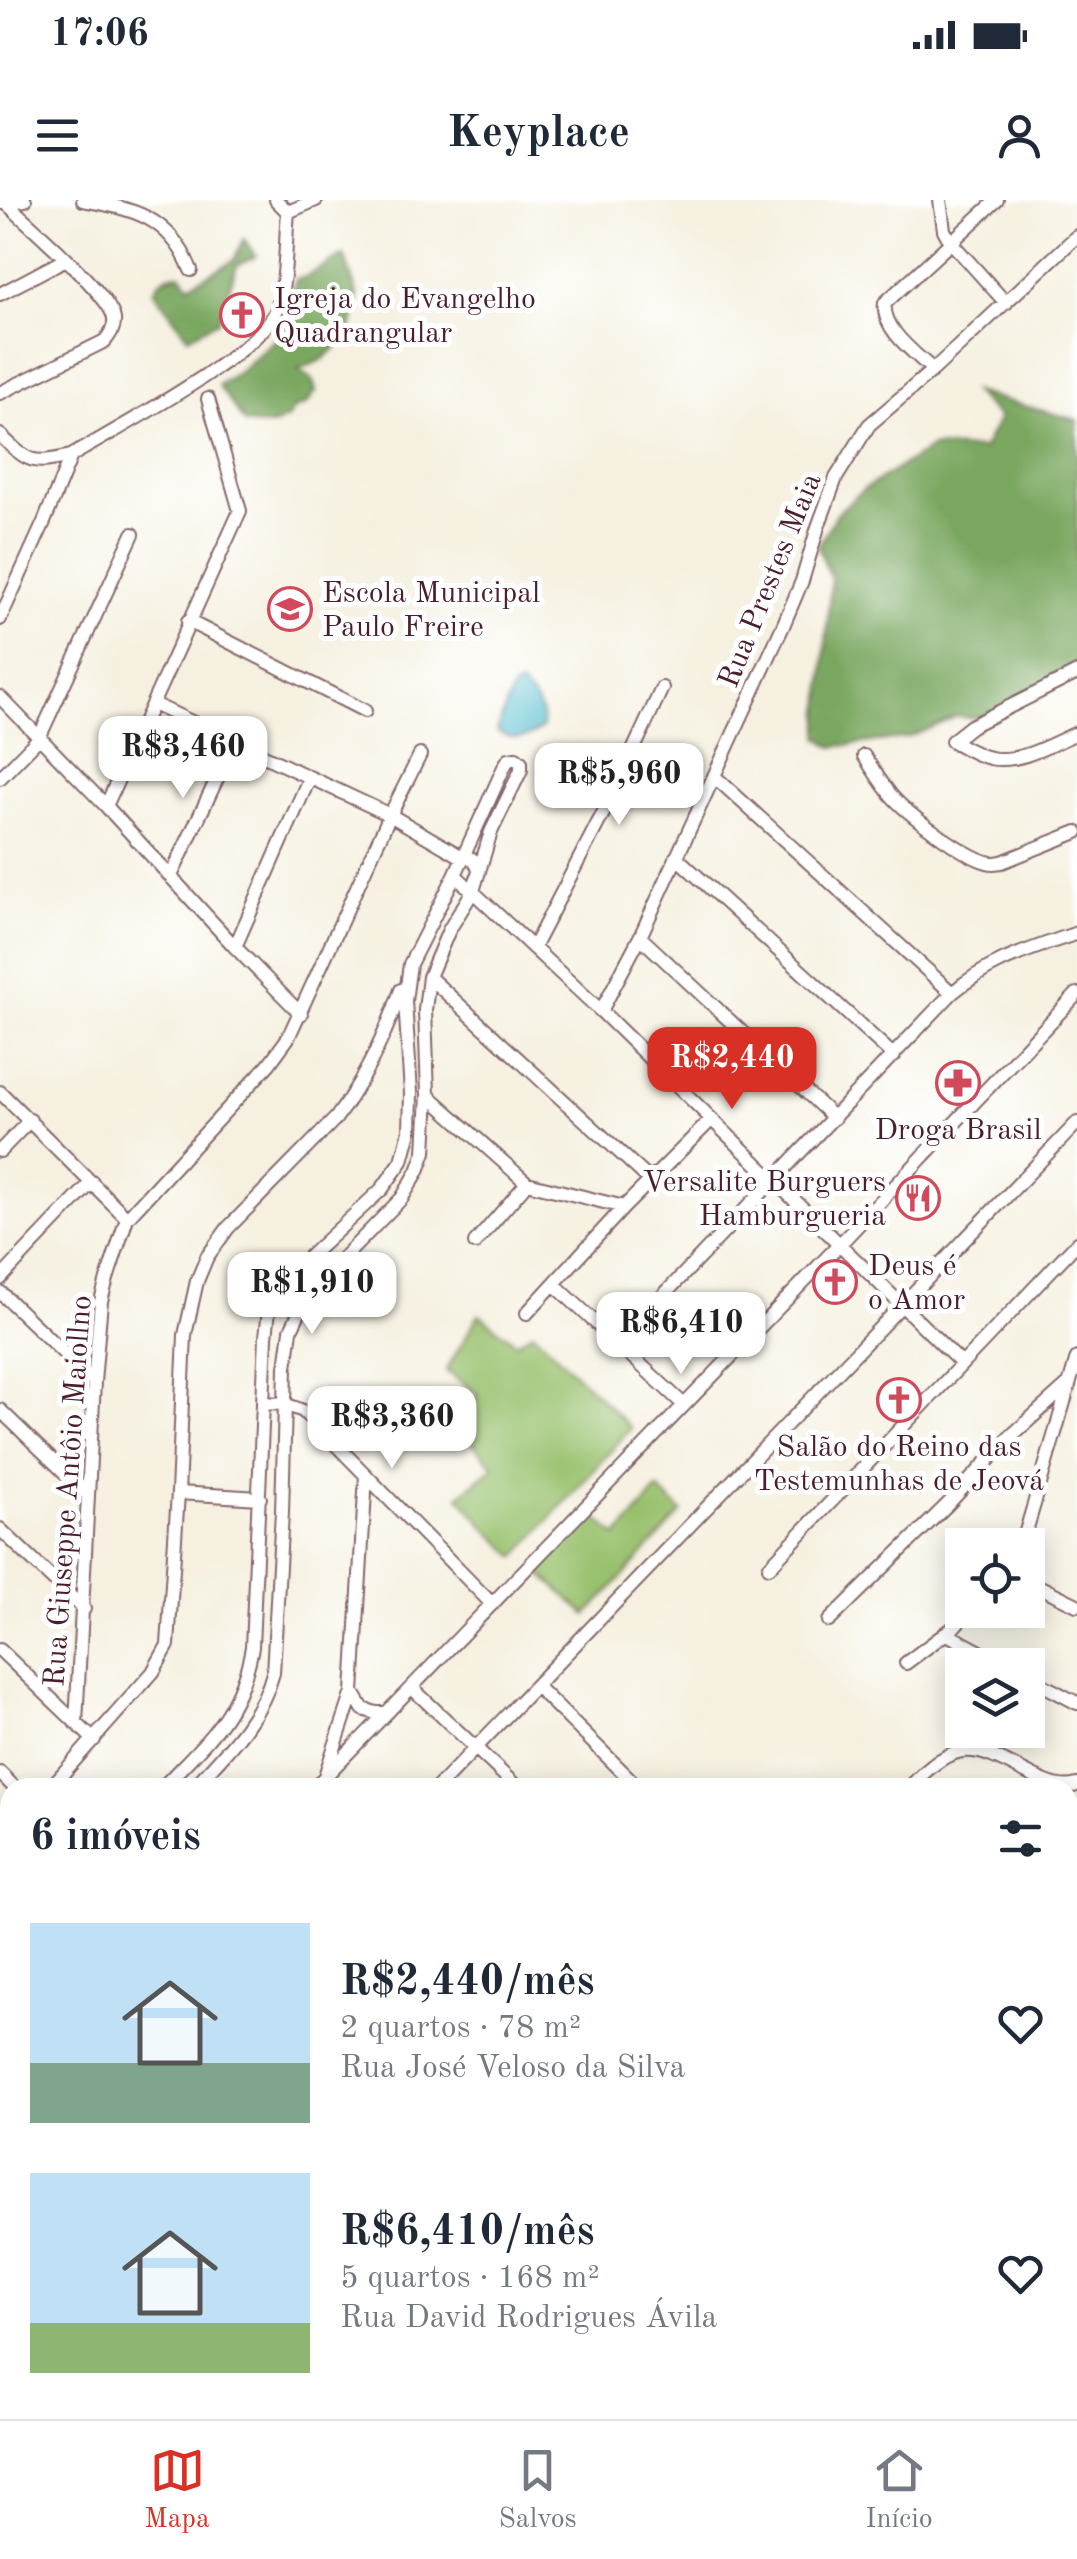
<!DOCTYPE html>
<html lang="pt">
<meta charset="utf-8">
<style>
:root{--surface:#fff;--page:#f2f2f3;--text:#1f2937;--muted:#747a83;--line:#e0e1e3;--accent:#d93025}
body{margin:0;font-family:"Old Standard TT",serif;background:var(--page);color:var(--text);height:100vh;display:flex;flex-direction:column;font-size:38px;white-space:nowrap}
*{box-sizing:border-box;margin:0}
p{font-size:32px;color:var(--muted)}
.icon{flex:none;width:55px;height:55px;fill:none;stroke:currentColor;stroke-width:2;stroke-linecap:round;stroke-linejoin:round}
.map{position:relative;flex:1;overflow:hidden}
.side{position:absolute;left:0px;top:1578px;width:1078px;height:642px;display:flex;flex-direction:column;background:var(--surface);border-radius:30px 30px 0 0;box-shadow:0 5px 25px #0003}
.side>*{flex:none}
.fabs{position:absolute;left:945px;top:1328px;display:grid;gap:20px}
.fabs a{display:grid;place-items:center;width:100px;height:100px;border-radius:0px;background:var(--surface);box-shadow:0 5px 25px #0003;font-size:50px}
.price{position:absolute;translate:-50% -85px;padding:0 22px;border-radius:20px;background:#fff;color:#222;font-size:32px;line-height:65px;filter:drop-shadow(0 2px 5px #0008)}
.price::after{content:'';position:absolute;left:50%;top:60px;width:30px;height:22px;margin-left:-15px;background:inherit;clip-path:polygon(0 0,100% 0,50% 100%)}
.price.active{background:var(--accent);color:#fff}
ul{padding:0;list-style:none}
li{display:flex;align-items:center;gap:30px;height:250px;padding:0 30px}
li span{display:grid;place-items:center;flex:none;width:280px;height:200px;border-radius:0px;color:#555}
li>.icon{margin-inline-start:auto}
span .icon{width:120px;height:120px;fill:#fffc;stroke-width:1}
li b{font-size:42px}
h2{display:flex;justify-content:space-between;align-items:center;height:120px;padding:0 30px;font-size:42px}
.status{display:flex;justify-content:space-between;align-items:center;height:70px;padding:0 50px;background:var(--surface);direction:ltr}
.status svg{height:28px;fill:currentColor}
header{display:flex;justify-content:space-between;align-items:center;height:130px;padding:0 30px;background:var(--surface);font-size:45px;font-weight:800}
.tabs{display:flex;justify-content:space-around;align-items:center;height:140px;border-top:2px solid var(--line);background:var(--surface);font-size:28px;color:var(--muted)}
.tabs a{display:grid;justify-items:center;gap:5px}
.tabs .active{color:var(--accent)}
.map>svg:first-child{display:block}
.green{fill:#98c16d;stroke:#71704c;stroke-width:2.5}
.forest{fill:#7aa760;stroke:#626346;stroke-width:2.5}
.water{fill:#52bdcd;stroke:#4e6e7c;stroke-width:2.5}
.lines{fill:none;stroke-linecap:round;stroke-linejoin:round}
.stream{stroke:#52bdcd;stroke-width:2.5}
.minor-casing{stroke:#86686a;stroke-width:16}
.minor{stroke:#fff;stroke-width:12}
.labels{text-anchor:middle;stroke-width:10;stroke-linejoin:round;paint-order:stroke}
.poi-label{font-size:30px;fill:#4a1f2b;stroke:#fff;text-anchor:start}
.street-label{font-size:30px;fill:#4a1f2b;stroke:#fff}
</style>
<div class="status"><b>17:06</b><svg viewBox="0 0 49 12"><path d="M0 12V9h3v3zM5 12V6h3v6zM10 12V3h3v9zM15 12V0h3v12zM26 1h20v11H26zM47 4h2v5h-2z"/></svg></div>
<header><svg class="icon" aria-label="menu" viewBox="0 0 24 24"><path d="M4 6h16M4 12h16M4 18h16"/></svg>Keyplace<svg class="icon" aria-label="person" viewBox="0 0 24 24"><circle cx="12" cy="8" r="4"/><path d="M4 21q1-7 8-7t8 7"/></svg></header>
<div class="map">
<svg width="1077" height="2219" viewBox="0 0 1077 2219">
<rect width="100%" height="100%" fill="#fff"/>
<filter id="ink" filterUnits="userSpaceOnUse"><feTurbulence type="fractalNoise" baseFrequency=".01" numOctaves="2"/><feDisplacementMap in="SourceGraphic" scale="20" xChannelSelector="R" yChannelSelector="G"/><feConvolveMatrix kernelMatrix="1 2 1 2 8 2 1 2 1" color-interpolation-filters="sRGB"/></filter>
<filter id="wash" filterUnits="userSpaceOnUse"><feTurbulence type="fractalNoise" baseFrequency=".0048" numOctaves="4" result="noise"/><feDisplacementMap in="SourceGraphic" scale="40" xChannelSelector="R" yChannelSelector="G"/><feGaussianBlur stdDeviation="2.25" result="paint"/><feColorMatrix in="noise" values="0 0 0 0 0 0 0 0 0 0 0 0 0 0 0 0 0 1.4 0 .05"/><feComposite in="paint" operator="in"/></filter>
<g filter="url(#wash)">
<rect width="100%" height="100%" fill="#f5f0df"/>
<path class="green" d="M479,1114l37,29 17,-11 98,96 -115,129 -29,-28 -28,-33 35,-29 -35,-39v-16l20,-17 -33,-24z
M658,1289l24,23 -95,103 -51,-45 55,-57 26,24z"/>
<path class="forest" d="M244,39l12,17 -19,9 -19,56 -30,16 -34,-46c4,-11 15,-18 27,-17l8,11 45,-25z
M344,55l14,42 -8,38 -28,25 -24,10 14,9 4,12 -9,13 -15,6 -3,7 -17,9 -27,-3 -27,-38 23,-15 37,-33 18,-58 7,-1z
M973,192l104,28v250l-97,49 -23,-3 -47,21 -78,10 -13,-10 12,-159 -13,-31 18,-33 27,-24 69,-43 51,2 16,-31z"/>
<path class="water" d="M520,485c13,13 26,24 22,43 -14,11 -31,14 -45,3l15,-42z"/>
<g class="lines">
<path class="stream" d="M9,1910l1,1"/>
</g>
</g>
<g filter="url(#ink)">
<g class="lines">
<g class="minor-casing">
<path id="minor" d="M83,0c51,9 87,17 108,70
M276,0l12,12
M940,0l4,30 6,11 56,62
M2,3l23,-3
M288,12l28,-12
M0,94l66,-35
M933,170c-17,-16 -52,-41 -48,-67l112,-103
M0,193l105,-52c5,-7 10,-13 9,-22 -3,-24 -88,-97 -109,-117
M0,235c29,28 31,30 71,21 45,-27 186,-101 205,-145 11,-27 9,-70 12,-99
M0,419l44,-97 27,-66
M188,421l177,90
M1077,473l-106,53 -19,15c12,6 25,15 38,17 30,6 61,-14 87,-25
M0,497l106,109 129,141 66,67
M153,504l237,111 72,42c11,0 13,3 17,13
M864,556c9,13 17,27 27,39 15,18 73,61 96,67 7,2 7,1 15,0l75,-30
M714,576l238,217
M0,578l39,-40 94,-204
M106,606l134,-295 -32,-112
M676,657l218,199
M455,675l146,136 361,353
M171,676l63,-133
M640,737l194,181
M235,747l74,-168
M533,748l78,-150 51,-110
M429,777l222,204
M601,811l39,-74 143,-311 19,-45 16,-54 18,-49 33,-53 64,-55 144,-134
M0,892l127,126
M428,895l99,88 97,24
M0,951l30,-31
M475,1043l52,-60
M0,1079l92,-97
M554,1084l130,121
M0,1092l94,90
M527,1113l97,-106 86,-86
M618,1143l334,-350c39,-33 78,-43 125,-60
M263,1203l22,1 18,7 188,192
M0,1210l87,84
M178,1293l82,5
M0,1329l84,80
M1022,1345l55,-187
M769,1367l308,-324
M1028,1381l49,24
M829,1421l119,-117 62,-67 59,-53
M945,1433l60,32
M0,1450l94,90
M906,1463l47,-35 16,-18
M1028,1477l49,26
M536,1486l103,102
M412,1488l106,100
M353,1492l10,17 13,4h10
M76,1523l18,-341 7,-81 6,-22 20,-61 142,-154 19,-26 102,-223 30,-60
M0,1573l15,15
M326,1573l27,-81 13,-217
M50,1588l103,-116 15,-27 10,-152 7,-158 12,-54 10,-24 21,-29 108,-110c29,-39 49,-82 65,-128
M162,1588c45,-48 78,-73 90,-141l14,-310 3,-28 5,-14 8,-13 100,-93 20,-28 8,-30 1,-38 -6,-92 5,-37 45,-89 50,-110 4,-6 7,-1 5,4v8l-30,62 -18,59 -24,39 -20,47 -4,33 3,85 -3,57 -7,19 -16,27 -89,91 -8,11 -14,30 -5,37 -4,145 -9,161c-12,46 -48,80 -80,115
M314,1588l525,-543 238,-251
M437,1588l640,-665
M909,1588c53,-57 69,-39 130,-9 13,6 25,10 38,6
M0,1697l10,10
M0,1760l10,-11
M0,1793l10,-10
M1068,1869l9,-12
M0,1898l10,-10
M0,1913l10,11
M1068,1998l9,10
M0,2010l10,-9
M1068,2044l9,-10
M0,2045h10
M1068,2117l9,9
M265,2210l5,9
M413,2210l9,9
M536,2210l10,9
M662,2210l10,9
M789,2210l9,9
M915,2210l9,9
M1038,2210l10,9
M306,2219l9,-9"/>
</g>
<use href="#minor" class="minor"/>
</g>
</g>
<defs>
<g id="church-ring" transform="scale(2.25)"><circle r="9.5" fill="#fff" stroke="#d1495b" stroke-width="1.5"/><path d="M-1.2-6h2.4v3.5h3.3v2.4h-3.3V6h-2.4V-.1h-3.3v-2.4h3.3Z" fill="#d1495b"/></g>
<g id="school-ring" transform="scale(2.25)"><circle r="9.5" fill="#fff" stroke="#d1495b" stroke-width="1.5"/><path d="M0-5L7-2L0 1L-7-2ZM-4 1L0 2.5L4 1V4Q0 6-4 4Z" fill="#d1495b"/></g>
<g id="pharmacy-ring" transform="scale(2.25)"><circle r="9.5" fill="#fff" stroke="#d1495b" stroke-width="1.5"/><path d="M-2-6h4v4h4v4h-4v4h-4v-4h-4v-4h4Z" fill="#d1495b"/></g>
<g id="restaurant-ring" transform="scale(2.25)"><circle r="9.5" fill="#fff" stroke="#d1495b" stroke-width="1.5"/><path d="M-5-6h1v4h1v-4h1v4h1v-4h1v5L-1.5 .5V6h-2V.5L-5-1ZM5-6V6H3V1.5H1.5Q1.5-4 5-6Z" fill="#d1495b"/></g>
</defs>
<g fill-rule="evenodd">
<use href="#church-ring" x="242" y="115"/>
<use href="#school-ring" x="290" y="409"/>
<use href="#pharmacy-ring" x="958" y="883"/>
<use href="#restaurant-ring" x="918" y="998"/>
<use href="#church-ring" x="835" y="1082"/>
<use href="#church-ring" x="899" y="1200"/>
</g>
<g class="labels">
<g class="poi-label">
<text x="274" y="108">Igreja do Evangelho<tspan x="274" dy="34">Quadrangular</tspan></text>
<text x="322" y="402">Escola Municipal<tspan x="322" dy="34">Paulo Freire</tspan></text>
<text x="958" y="939" text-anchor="middle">Droga Brasil</text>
<text x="886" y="991" text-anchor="end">Versalite Burguers<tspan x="886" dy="34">Hamburgueria</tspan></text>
<text x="868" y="1075">Deus é<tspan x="868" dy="34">o Amor</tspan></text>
<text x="899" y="1256" text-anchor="middle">Salão do Reino das<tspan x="899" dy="34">Testemunhas de Jeová</tspan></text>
</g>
<g class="street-label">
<text transform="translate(769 380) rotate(-68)" y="10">Rua Prestes Maia</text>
<text transform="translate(67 1291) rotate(-86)" y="10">Rua Giuseppe Antôio Maiollno</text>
</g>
</g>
</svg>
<div class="fabs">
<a><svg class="icon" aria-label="locate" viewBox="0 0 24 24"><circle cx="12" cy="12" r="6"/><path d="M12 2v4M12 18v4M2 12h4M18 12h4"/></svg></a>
<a><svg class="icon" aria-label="layers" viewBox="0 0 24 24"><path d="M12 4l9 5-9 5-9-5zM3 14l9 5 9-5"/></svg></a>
</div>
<b class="price" style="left:183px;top:601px">R$3,460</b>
<b class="price" style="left:619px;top:628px">R$5,960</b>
<b class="price active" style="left:732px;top:912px">R$2,440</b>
<b class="price" style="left:312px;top:1137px">R$1,910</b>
<b class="price" style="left:681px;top:1177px">R$6,410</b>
<b class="price" style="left:392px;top:1271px">R$3,360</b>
<section class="side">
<h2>6 imóveis<svg class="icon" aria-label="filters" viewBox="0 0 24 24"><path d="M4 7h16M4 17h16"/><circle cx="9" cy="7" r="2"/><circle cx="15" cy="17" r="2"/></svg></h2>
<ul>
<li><span style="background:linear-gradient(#bfe0f5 70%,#7fa58c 0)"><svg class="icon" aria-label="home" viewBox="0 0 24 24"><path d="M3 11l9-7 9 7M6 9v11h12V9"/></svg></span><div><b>R$2,440/mês</b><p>2 quartos · 78 m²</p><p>Rua José Veloso da Silva</p></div><svg class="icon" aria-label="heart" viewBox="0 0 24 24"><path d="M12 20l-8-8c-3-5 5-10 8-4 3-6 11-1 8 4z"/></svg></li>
<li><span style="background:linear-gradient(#bfe0f5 75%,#8fb573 0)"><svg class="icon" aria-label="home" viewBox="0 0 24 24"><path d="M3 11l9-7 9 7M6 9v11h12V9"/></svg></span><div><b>R$6,410/mês</b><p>5 quartos · 168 m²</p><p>Rua David Rodrigues Ávila</p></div><svg class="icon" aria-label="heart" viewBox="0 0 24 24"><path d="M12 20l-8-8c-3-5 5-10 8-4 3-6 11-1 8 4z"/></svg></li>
</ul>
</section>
</div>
<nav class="tabs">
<a class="active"><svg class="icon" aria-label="map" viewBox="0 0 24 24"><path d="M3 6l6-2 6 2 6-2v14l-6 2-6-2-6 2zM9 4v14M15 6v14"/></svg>Mapa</a>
<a><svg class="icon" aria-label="saved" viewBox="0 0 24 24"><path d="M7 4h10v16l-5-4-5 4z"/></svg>Salvos</a>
<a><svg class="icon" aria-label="home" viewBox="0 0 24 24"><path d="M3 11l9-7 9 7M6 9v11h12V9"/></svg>Início</a>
</nav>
